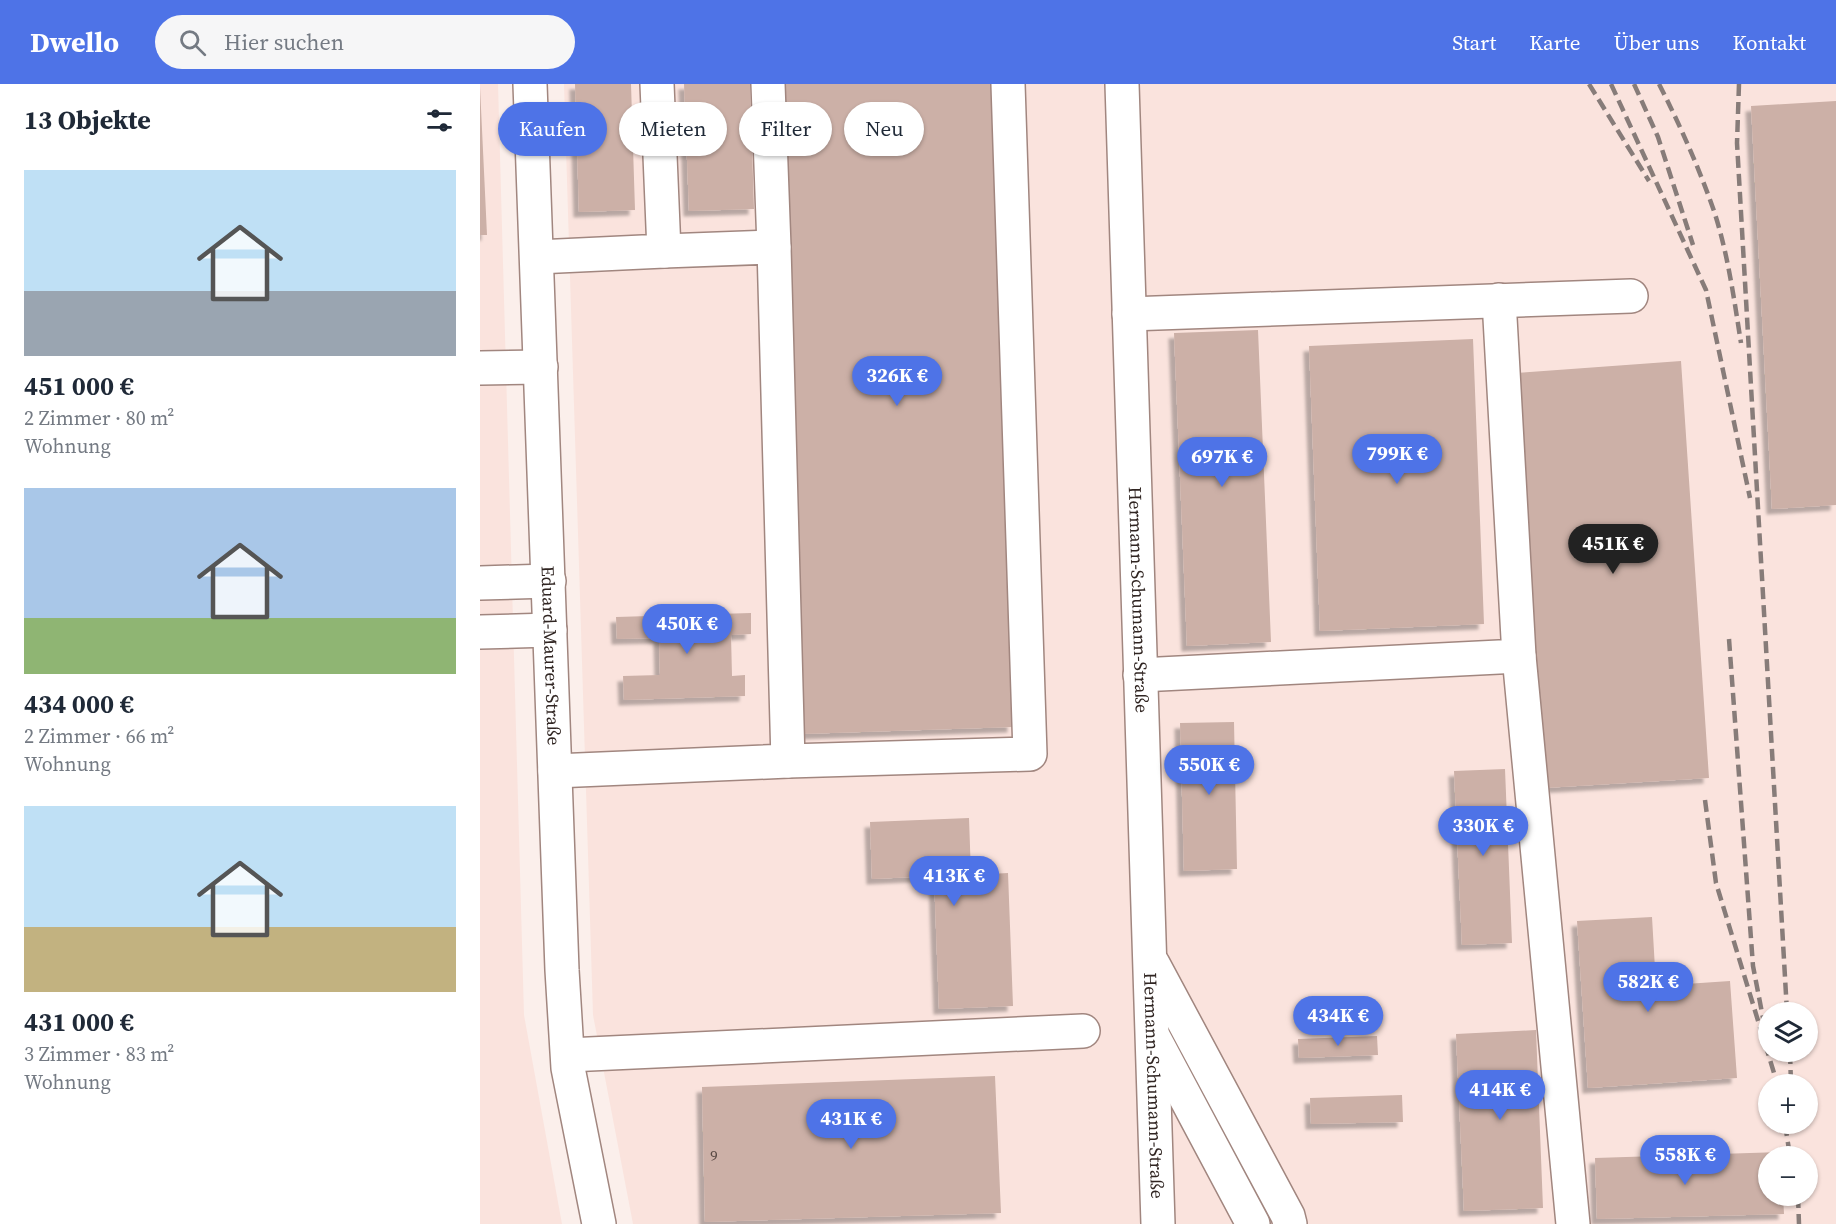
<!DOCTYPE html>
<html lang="de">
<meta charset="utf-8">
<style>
:root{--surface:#fff;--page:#f6f6f7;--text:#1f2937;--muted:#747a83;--accent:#4e73e7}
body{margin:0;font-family:"Source Serif 4",serif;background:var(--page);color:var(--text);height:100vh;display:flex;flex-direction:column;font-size:22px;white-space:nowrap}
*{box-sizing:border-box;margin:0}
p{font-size:20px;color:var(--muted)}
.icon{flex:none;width:33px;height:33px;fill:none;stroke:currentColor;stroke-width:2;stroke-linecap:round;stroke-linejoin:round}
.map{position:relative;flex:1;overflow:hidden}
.panel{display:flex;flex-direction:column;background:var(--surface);width:480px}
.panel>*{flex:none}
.top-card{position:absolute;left:18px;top:18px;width:570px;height:54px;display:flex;gap:12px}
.fabs{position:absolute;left:1278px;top:918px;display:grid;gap:12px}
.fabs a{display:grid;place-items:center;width:60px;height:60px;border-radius:50%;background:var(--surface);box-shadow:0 2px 4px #0004;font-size:30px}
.price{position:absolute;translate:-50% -51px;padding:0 14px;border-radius:21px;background:var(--accent);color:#fff;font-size:20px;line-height:39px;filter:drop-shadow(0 2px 3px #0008)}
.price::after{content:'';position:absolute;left:50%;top:36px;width:18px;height:14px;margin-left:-9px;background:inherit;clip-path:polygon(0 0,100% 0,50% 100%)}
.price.current{background:#222;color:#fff}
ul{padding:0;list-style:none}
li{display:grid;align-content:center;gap:12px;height:318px;padding:0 24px}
li span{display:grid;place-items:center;height:186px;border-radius:0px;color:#555}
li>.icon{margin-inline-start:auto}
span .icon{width:108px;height:108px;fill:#fffc;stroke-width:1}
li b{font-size:26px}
h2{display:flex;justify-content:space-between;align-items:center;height:72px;padding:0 24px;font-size:26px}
.tag{padding:0 21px;border-radius:27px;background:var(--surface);box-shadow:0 2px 4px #0004;font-size:21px;line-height:54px}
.tag.current{background:var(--accent);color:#fff}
header{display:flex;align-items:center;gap:36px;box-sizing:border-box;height:84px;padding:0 30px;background:var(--accent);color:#fff}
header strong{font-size:28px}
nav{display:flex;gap:33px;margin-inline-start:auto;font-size:21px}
.search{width:420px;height:54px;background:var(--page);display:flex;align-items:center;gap:15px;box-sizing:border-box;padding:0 21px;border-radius:33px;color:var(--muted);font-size:22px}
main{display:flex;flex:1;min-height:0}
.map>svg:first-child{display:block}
.built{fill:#fae3dd;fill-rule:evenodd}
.building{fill:#ccb0a7;filter:url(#shadow)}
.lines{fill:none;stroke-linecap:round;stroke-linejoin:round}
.minor-casing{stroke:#a1867f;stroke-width:36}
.minor{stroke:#fff;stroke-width:33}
.rail{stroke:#877c79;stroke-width:4.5;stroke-dasharray:12 6;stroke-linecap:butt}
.labels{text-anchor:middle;stroke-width:4.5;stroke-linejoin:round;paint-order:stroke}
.number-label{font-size:15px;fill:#574843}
.street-label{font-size:18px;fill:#302522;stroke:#fff}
</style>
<header>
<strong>Dwello</strong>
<div class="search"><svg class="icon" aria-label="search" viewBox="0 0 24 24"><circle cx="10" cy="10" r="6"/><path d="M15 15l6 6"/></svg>Hier suchen</div>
<nav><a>Start</a><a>Karte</a><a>Über uns</a><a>Kontakt</a></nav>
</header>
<main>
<section class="panel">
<h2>13 Objekte<svg class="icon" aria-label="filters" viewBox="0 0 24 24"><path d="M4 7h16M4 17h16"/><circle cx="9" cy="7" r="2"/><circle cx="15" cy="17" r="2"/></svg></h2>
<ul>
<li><span style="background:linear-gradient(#bfe0f5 65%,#9aa5b1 0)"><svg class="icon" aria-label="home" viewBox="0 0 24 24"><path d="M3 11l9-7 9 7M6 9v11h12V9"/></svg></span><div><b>451 000 €</b><p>2 Zimmer · 80 m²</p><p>Wohnung</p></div></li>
<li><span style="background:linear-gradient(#a9c7e8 70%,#8fb573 0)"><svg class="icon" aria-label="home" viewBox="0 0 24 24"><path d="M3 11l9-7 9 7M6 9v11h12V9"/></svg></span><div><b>434 000 €</b><p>2 Zimmer · 66 m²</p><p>Wohnung</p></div></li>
<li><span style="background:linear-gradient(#bfe0f5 65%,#c2b280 0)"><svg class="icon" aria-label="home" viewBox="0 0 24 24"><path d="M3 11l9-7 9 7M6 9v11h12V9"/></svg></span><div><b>431 000 €</b><p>3 Zimmer · 83 m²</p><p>Wohnung</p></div></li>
</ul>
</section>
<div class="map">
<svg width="1356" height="1140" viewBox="0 0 1356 1140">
<defs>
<filter id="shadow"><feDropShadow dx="-5.5" dy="5.5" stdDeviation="1.5" flood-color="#0004"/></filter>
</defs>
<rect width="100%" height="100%" fill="#fbefeb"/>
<path class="built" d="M0,0h18l26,931 38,209h-82z
M84,0h1272v1140h-1203l-40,-209zM1288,928h40v40h-40zM1288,1000h40v40h-40zM1288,1072h40v40h-40z"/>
<path class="building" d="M95,0h56l4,126 -56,2z
M204,0h66l4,125 -65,2z
M300,0h214l19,643 -213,7z
M0,3l7,148h-7z
M1356,17v404l-64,4 -21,-403z
M778,246l13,312 -84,4 -13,-313z
M993,255l11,285 -164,7 -11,-285z
M1201,277l28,417 -165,10 -28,-415z
M271,529v21l-20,1 1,41 13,-1v21l-121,4 -1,-24 37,-1 -1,-37 -42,1 -1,-22z
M754,638l3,147 -53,2 -4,-148z
M1025,685l7,174 -50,2 -8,-174z
M489,734l2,57 37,-2 5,133 -74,3 -5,-133 -62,3 -2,-57z
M1172,833l4,69 74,-5 7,97 -149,10 -11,-167z
M1056,946l7,178 -79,3 -8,-177z
M897,952l1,19 -79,3 -1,-19z
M515,992l6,137 -296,9 -3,-135z
M922,1011l1,27 -92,2 -1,-26z
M1301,1068v4h-13v40h15l1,18 -187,5 -2,-61z"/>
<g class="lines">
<g class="minor-casing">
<g id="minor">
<path id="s1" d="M50,0l32,886 6,98 31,156"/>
<path d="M288,0l6,163"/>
<path id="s2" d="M642,0l36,1140"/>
<path d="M57,173l127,-6 -7,-167"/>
<path d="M649,230l502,-18"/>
<path d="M0,284l61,-1"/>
<path d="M0,499l69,-2"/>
<path d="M0,548l70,-2"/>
<path d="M1039,572l54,568"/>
<path d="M660,591l379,-19 -20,-356"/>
<path d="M308,677l242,-7 -22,-670"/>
<path d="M75,687l233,-10 -14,-514 -110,4"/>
<path d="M673,880l135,252 2,8"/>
<path d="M675,956l98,184"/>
<path d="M88,971l515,-24"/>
</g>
</g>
<use href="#minor" class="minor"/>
<path class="rail" d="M1109,0l60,97
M1131,0l95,206 44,208
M1154,0l24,53 35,108
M1179,0c21,41 40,84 55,127 14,43 20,88 27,132
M1259,0l-2,59 50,869
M1249,555l24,327 15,78
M1225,716l11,83 58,190
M1310,968l1,32
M1305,1040l5,32
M1318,1112l1,28"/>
</g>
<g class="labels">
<g class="number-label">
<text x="234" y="1077">9</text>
</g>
<g class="street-label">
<text dy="6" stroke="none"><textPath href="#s2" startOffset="516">Hermann-Schumann-Straße</textPath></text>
<text dy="6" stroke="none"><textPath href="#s1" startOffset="572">Eduard-Maurer-Straße</textPath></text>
<text dy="6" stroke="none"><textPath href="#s2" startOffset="1002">Hermann-Schumann-Straße</textPath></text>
</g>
</g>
</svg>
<div class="fabs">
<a><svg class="icon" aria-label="layers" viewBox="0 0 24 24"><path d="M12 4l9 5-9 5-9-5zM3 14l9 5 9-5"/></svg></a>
<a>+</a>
<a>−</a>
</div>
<b class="price" style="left:417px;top:323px">326K €</b>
<b class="price" style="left:917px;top:401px">799K €</b>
<b class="price" style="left:742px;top:404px">697K €</b>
<b class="price current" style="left:1133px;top:491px">451K €</b>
<b class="price" style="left:207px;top:571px">450K €</b>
<b class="price" style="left:729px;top:712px">550K €</b>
<b class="price" style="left:1003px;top:773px">330K €</b>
<b class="price" style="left:474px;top:823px">413K €</b>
<b class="price" style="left:1168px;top:929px">582K €</b>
<b class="price" style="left:858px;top:963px">434K €</b>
<b class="price" style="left:1020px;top:1037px">414K €</b>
<b class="price" style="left:371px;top:1066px">431K €</b>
<b class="price" style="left:1205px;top:1102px">558K €</b>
<div class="top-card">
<a class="tag current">Kaufen</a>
<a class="tag">Mieten</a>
<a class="tag">Filter</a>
<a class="tag">Neu</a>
</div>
</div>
</main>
